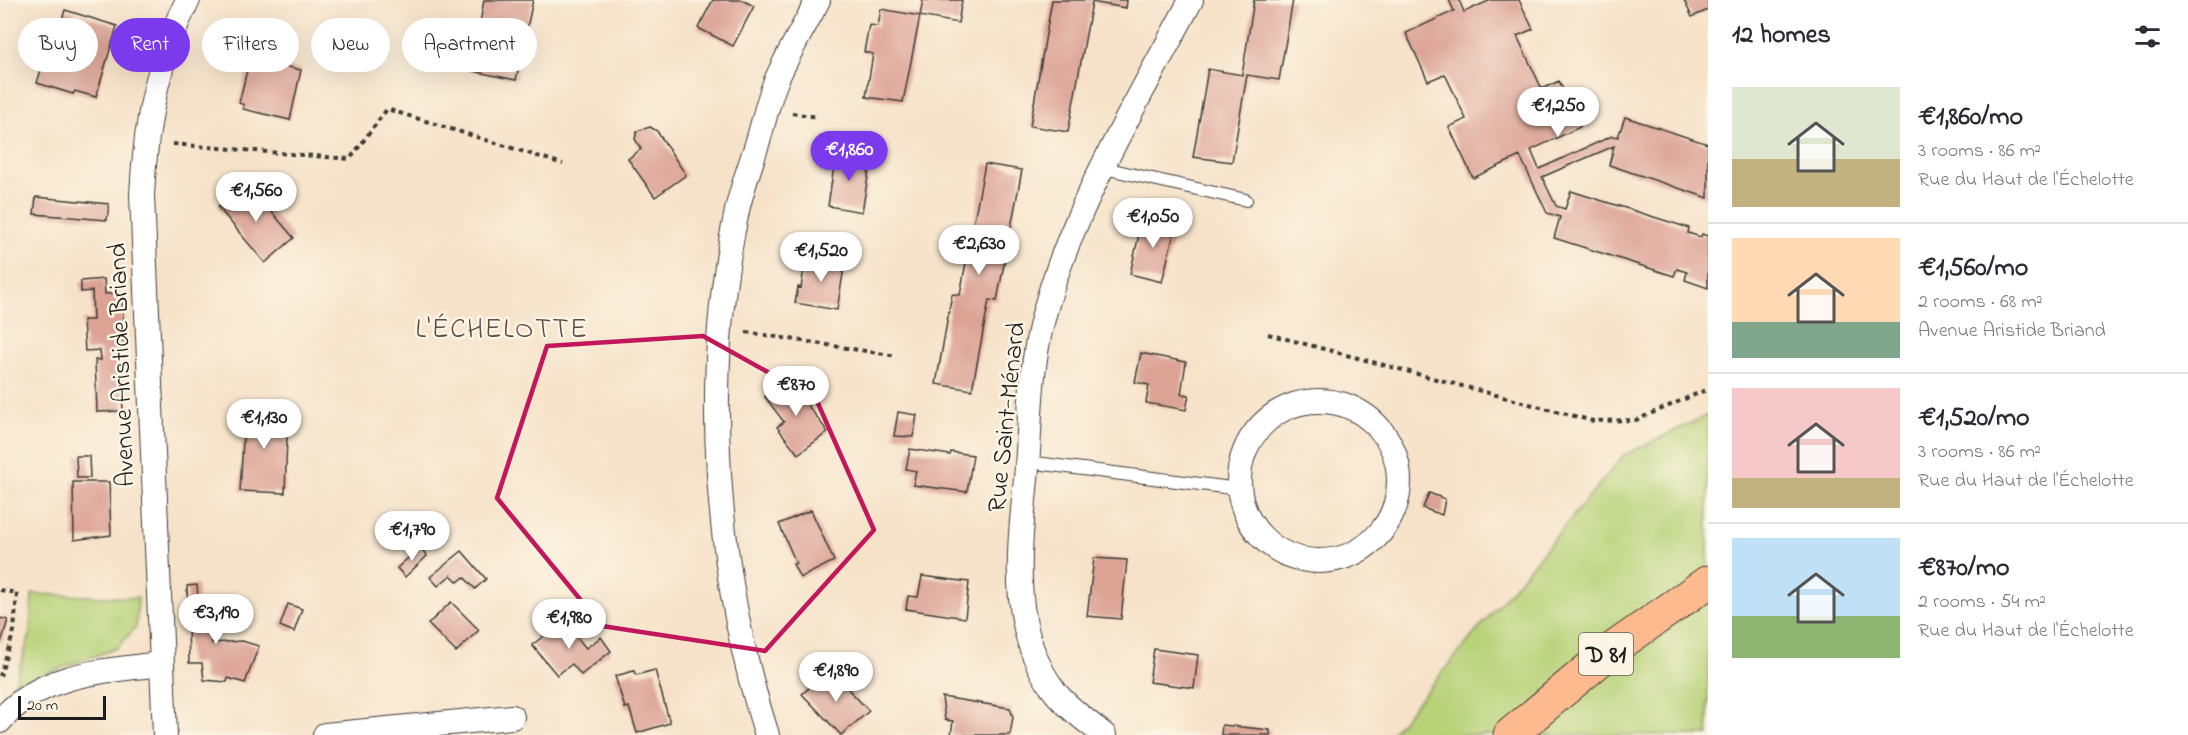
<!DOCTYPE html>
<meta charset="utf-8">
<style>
:root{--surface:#fff;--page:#f2f2f3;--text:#2b2b33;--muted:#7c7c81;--line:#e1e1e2;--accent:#7c3aed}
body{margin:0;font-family:"Indie Flower",sans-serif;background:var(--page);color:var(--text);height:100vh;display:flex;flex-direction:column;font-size:22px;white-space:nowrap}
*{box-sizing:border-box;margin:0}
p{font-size:20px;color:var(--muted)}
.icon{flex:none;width:33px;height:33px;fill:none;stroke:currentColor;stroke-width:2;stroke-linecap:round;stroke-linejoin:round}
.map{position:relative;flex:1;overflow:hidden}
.drawer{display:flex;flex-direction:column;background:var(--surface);width:480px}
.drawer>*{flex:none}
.banner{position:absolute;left:18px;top:18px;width:570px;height:54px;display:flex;gap:12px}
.scale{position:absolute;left:18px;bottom:15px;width:88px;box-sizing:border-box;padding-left:6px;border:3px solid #1c1c1c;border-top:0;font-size:16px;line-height:21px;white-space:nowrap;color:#1c1c1c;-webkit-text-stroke:4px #fcf5e5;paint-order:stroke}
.price{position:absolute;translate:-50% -51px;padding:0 14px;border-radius:21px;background:#fff;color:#222;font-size:20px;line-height:39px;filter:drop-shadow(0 2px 3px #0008)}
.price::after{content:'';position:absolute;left:50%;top:36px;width:18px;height:14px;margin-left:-9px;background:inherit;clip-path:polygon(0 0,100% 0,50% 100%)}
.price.current{background:var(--accent);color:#fff}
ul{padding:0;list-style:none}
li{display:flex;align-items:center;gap:18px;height:150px;padding:0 24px}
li+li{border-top:2px solid var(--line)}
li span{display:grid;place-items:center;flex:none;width:168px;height:120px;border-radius:0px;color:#555}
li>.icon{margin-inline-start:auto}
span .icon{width:72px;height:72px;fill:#fffc;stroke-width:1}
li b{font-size:26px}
h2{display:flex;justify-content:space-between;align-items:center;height:72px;padding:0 24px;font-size:26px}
.tag{padding:0 21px;border-radius:27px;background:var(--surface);box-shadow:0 6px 24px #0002;font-size:21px;line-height:54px}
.tag.current{background:var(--accent);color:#fff}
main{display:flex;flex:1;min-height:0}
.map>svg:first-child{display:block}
.green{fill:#b8d278;stroke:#6a774a;stroke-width:1.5}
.building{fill:#dca294}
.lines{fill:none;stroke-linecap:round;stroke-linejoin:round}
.lane-casing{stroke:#3d3a36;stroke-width:14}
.street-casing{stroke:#3d3a36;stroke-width:26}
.primary-casing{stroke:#3d3a36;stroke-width:35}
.path{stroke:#3d3a36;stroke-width:4;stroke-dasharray:4.5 4.5;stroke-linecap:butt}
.lane{stroke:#fff;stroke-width:12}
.street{stroke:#fff;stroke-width:24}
.primary{stroke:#fcba8e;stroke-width:33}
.marked{fill:none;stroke:#c2185b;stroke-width:4.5;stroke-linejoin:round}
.labels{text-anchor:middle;stroke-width:5;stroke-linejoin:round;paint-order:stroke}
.shield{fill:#fcf5e5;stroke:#5f5d58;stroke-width:1.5}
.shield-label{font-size:24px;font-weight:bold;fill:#1c1c1c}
.street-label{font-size:26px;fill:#1c1c1c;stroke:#fcf5e5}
.quarter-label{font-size:28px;letter-spacing:1.5px;fill:#5f4b46;stroke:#fcf5e5}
</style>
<main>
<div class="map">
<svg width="1708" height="735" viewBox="0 0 1708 735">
<rect width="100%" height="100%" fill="#fcf5e5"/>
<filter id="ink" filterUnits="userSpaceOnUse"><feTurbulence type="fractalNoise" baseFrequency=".0167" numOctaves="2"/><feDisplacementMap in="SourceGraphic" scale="12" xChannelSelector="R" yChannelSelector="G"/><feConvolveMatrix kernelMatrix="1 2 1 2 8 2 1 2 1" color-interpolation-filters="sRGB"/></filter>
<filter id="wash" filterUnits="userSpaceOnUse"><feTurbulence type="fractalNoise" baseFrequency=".008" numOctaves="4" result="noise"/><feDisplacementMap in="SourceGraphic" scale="24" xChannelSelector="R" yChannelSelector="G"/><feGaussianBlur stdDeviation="1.35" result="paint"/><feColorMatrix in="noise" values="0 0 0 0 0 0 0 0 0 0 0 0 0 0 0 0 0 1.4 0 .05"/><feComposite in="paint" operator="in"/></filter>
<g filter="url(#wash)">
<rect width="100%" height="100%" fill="#f6e2c8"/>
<path class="green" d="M1708,415v320h-318l234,-280z
M32,594l106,4 -2,29 -19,21 -103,37 16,-50z"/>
<g id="blocks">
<path class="building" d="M484,0h49l-17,80 -44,-9z
M713,0h29l12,6 -21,40 -35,-18z
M923,0h39l-4,23 -38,-7 -17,86 -37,-5 7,-43 -9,-2 5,-27 9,1 3,-17 39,7z
M1052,0h75l-1,8 -34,-6 -24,130 -38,-6z
M1254,0h39l-14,80 -32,-5 -15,87 -39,-5 15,-88 34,6z
M1449,0h10l5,12 27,-12h28l14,29 -16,7 25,53 17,-8 21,46 -49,23 8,19 73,-33 6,1 7,-20 83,27v54l-99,-33 5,-19 -72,31 14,29 9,3 6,-18 118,37 -1,5 13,4 1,-3 6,2v52l-23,-8 2,-8 -10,-3 -3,7 -120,-38 6,-21 -13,-4 -27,-57 -47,22 -24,-51 17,-8 -21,-45 -17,7 -22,-48 48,-22z
M1684,0h24v10l-16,7z
M65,10l52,16 -21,71 -21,-6 -2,3 -36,-11 13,-42 5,2z
M250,58l51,12 -11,50 -47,-11 1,-4 -5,-2z
M650,127l7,4 29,44 -31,22 -27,-38 13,-10 -6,-10 2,-8z
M836,153l35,6 -9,53 -34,-6z
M985,164l37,6 -25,131 -8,-1 -17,90 -36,-6 16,-90 8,1 7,-38 -6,-1 1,-6 6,1z
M246,182l48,56 -29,25 -47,-56z
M36,197l73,7 -2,16 -73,-6z
M1143,217l33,8 -14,57 -32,-8z
M806,256l39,6 -8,48 -42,-7 3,-16 3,1z
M104,279l1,15 14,-1 3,3 4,75h-5l2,40 -26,1 -2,-52h6l-1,-10 -15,1 -2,-31h10l-1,-29 -11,1v-11z
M1141,353l45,9 -5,32 8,1 -3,15 -40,-7 3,-18 -14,-3z
M788,379l40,53 -30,22 -21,-27 7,-5 -19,-25z
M245,407l43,2 -3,84 -45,-2z
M898,412l19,3 -4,22 -19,-1z
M910,449l40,6 1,-3 22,3 -6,37 -54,-7 3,-14 -10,-2z
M76,456h13l1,22h-13z
M73,482h36l2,53 -37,5z
M1429,493l16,6 -3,16 -19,-7z
M811,510l23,51 -34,17 -7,-14 3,-1 -17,-39z
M420,547l7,9 -22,21 -8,-9z
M462,551l24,28 -11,10 -11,-12 -6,5 -7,-7 -13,11 -8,-9z
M1094,558l33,2 -6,59 -34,-3z
M922,576l47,6 -4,36 -59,-9 2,-13 10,1z
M197,585l1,13 -5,1v7l16,-1 15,3 1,13 -15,1 2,21 30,-2 17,5 -14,37 -17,-5 -1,4 -23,-2 -2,-17h-13l-2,-77z
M451,602l28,28 -23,22 -28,-28z
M288,604l14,5 -8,23 -14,-6z
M0,618l8,2 -8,26z
M563,621l23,27 15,-11 10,14 -30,24 -9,-11 -15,11 -25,-30z
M1154,649l44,6 -4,33 -45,-6z
M655,670l15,53 -33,10 -8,-26 -4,1 -10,-32 19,-5 2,4z
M830,670l39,41 -28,24 -39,-41z
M942,697l68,11 3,9 -3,18h-59l2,-14 -8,-1z
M1222,725l48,5v5h-49z"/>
</g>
</g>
<g filter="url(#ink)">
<use href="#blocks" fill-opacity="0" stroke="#3d3a36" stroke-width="1.5"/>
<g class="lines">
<g class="lane-casing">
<path id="lane" d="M1104,168l142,32
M1028,462l211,27"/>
</g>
<g class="street-casing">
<path id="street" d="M1239 481a80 80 0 1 1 160 0a80 80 0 1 1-160 0Z
M0,721c42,-49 101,-49 160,-57
M165,735l-23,-540c3,-67 14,-135 46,-195
M325,735l187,-18
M767,735c-52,-162 -66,-358 -30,-524 5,-24 14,-47 21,-70 6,-20 10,-41 18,-60 12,-28 28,-54 42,-81
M1104,735c-16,-13 -35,-26 -48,-42 -48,-61 -37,-142 -30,-214 4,-42 3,-85 10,-127 19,-117 100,-247 155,-352"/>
</g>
<g class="primary-casing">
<path id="primary" d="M1510,735l104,-87 94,-66"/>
</g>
<path class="path" d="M792,113l25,4
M173,144l177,15 37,-50 176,55
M746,332l151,24
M1268,334l325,87 43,-1 72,-31
M0,590l17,3 -3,38 -14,45"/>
<use href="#lane" class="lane"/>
<use href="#street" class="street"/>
<use href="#primary" class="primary"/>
</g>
</g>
<path class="marked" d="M703,336l113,63 58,131 -109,121 -163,-25 -105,-128 50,-152z"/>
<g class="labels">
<rect class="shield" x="1579" y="633" width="54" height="42" rx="4.5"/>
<g class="shield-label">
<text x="1606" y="662">D 81</text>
</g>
<g class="street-label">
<text transform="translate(120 365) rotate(-92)" y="9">Avenue Aristide Briand</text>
<text transform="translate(1005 417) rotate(-84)" y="9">Rue Saint-Ménard</text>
</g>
<g class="quarter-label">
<text x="502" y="337">L'ÉCHELOTTE</text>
</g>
</g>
</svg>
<div class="scale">20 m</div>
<b class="price" style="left:1558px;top:138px">€1,250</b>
<b class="price current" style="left:849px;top:182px">€1,860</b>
<b class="price" style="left:256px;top:223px">€1,560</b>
<b class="price" style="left:1153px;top:249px">€1,050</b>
<b class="price" style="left:979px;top:276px">€2,630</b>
<b class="price" style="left:821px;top:283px">€1,520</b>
<b class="price" style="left:796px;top:417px">€870</b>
<b class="price" style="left:264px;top:450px">€1,130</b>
<b class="price" style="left:412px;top:562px">€1,790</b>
<b class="price" style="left:216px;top:645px">€3,190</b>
<b class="price" style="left:569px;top:650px">€1,980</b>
<b class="price" style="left:836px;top:703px">€1,890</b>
<div class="banner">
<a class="tag">Buy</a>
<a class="tag current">Rent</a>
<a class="tag">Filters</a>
<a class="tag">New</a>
<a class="tag">Apartment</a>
</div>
</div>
<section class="drawer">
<h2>12 homes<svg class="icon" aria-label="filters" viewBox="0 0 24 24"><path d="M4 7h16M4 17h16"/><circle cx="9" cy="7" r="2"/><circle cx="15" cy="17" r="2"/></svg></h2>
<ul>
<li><span style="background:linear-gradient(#dfe7d0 60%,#c2b280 0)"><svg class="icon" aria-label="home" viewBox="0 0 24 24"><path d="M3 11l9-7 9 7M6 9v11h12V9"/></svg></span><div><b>€1,860/mo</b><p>3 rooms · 86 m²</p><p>Rue du Haut de l'Échelotte</p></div></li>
<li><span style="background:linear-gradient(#ffd9b3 70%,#7fa58c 0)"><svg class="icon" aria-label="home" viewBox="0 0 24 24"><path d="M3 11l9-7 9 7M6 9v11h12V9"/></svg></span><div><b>€1,560/mo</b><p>2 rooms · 68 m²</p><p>Avenue Aristide Briand</p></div></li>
<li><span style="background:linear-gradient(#f6c9c9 75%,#c2b280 0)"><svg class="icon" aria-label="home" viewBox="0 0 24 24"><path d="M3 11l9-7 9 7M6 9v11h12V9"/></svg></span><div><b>€1,520/mo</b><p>3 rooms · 86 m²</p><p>Rue du Haut de l'Échelotte</p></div></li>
<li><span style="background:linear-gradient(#bfe0f5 65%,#8fb573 0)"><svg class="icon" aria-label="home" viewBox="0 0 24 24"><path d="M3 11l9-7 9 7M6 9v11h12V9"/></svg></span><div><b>€870/mo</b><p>2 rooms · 54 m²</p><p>Rue du Haut de l'Échelotte</p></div></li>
</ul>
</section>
</main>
